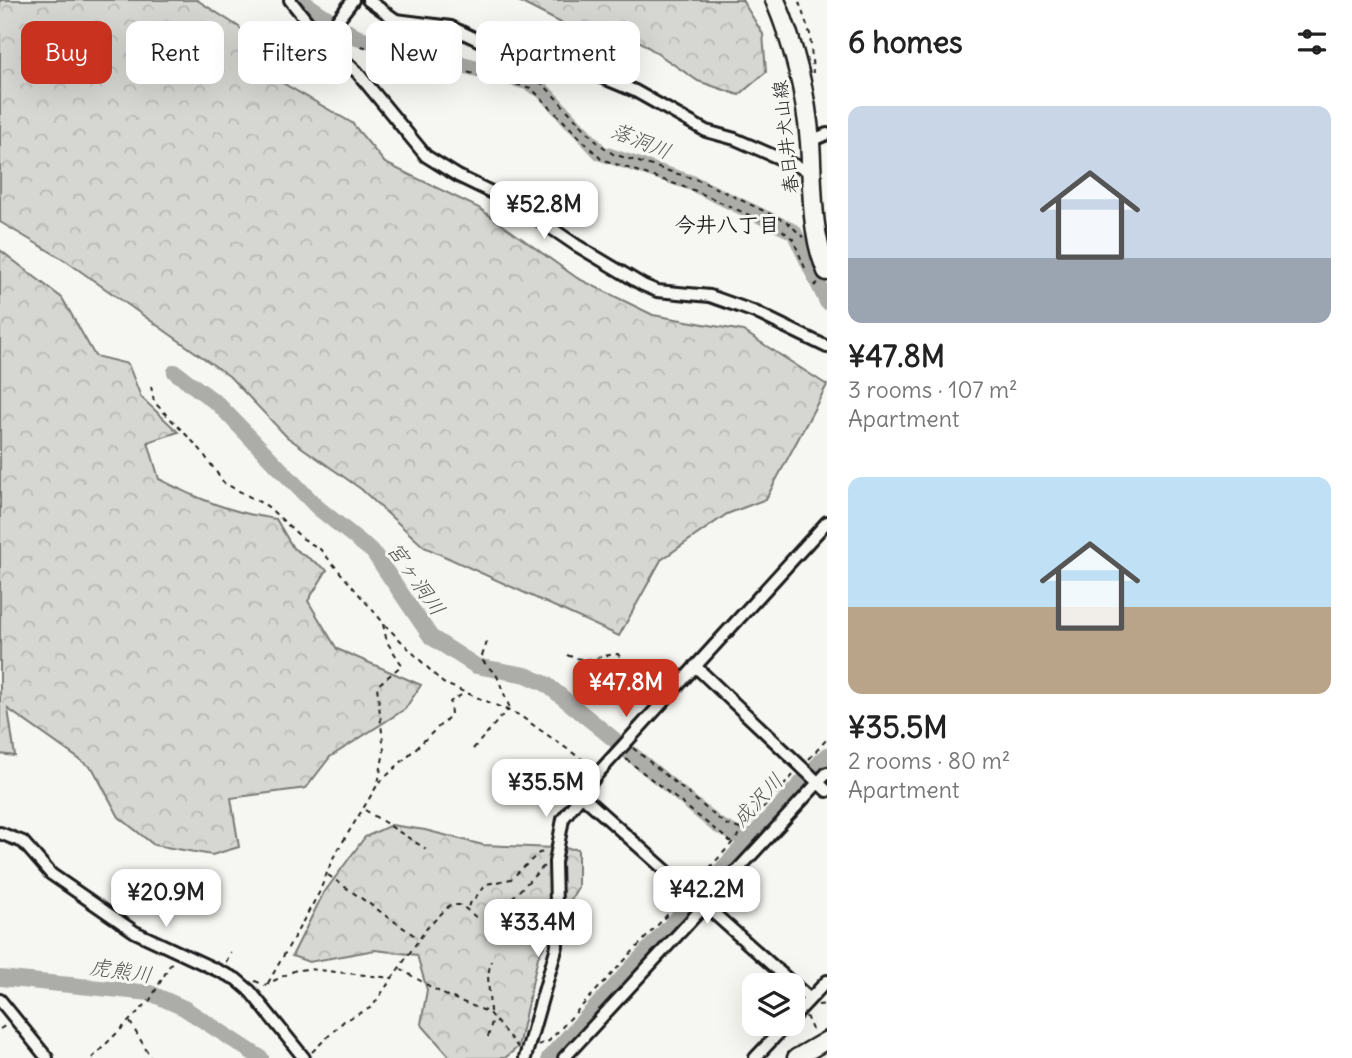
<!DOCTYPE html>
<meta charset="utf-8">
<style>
:root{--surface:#fff;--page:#f6f6f6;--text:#222;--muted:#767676;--accent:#c8321e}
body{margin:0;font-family:Delius,"Klee One",sans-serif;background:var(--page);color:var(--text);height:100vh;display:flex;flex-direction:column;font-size:26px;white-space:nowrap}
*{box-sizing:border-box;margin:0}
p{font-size:23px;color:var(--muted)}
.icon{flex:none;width:38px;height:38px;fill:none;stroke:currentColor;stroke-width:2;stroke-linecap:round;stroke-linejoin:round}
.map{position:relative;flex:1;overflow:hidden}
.details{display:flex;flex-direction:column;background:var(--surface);width:525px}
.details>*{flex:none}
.banner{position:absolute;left:21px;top:21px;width:665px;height:63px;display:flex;gap:14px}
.fabs{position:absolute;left:742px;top:973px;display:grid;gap:14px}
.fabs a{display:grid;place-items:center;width:63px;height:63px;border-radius:14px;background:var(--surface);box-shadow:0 7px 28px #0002;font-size:35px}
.price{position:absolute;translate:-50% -60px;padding:0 16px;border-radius:14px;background:#fff;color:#222;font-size:23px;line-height:46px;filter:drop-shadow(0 2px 4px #0008)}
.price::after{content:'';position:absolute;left:50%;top:42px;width:21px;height:16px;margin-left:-10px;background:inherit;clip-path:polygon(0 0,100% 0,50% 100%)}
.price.on{background:var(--accent);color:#fff}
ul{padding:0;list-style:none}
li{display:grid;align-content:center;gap:14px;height:371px;padding:0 21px}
li span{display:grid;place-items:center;height:217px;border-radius:14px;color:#555}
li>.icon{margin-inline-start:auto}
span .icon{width:126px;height:126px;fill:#fffc;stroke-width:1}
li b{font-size:30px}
h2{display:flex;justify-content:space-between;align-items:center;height:84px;padding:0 21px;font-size:30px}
.tag{padding:0 24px;border-radius:14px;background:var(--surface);box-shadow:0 7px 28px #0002;font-size:24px;line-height:63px}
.tag.on{background:var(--accent);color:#fff}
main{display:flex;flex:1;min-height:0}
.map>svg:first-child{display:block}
.forest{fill:url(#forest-crowns);stroke:#797977;stroke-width:2}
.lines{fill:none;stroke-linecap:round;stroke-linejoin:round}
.stream{stroke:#727271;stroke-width:2.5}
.river{stroke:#acaca9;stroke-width:16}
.minor-casing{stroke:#1c1c1c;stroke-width:16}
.secondary-casing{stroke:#1c1c1c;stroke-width:21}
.primary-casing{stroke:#1c1c1c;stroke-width:23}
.path{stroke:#1c1c1c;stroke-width:2;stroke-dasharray:5 5;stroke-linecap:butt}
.minor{stroke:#f6f6f2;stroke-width:10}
.secondary{stroke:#f6f6f2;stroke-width:16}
.primary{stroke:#f6f6f2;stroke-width:18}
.labels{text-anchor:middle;stroke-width:6;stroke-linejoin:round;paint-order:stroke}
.street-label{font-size:19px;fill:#1c1c1c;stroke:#f6f6f2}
.water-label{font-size:21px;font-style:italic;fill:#565654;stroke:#f6f6f2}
.neighbourhood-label{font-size:21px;font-weight:bold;fill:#1c1c1c;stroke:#f6f6f2}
</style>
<main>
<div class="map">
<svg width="827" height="1058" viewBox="0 0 827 1058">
<defs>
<pattern id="forest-crowns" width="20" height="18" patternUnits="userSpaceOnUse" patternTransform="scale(1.75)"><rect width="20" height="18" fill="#d6d6d2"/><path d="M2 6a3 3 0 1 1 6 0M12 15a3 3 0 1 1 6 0" fill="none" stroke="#b7b7b4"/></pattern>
</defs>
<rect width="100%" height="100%" fill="#f6f6f2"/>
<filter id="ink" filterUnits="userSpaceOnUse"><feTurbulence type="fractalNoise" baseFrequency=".0143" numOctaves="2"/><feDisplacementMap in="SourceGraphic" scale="14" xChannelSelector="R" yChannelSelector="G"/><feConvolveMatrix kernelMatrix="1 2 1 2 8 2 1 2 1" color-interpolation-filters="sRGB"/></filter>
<g filter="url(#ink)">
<path class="forest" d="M0,0h197l42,27 42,55 71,41 33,40 94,45 98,70 76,37 90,16 84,54 -61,114 -39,15 -66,46 -42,76 -195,-89 -63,-58 -74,-52 -58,-61 -163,-115 -66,-39z
M516,0h226l21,34 3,38 -27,23 -41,-14 -59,-40 -64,-11z
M0,250l62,48 33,58 33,8 13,33 37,35 -30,10 11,37c39,20 73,34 117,40l17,29 34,22 -19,31 29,48 84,36 -16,24 -75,48 -24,31 -75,10 8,49 -27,8 -58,-10 -35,-28 -26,-48 -85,-60 7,47 -15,-2z
M391,825l34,5 58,15 95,4v38l-40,70 -20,90 -13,11h-54l-30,-34 6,-34 -10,-35 -42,-5 -66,12 -17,-6 31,-62 42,-57z"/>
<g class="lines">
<path class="stream" d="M311,0l14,17"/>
<path class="river" d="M300,0l56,37 171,45 15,8 59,63 91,30 102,49 33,70
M175,372l43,32 99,103 56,45 58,85 45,29 50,9 20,9 70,57
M629,752l88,73 26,13 7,-2
M0,978l150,15 34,15 77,50
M549,1058l278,-303"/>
<g class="minor-casing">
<path id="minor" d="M290,0l32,40 35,32 69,84 32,20 56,27 62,42 67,40 14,6 53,5 45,16 72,35
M368,0l28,20 55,7 54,26 33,2 68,24 29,12 71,40 29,8 76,33
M322,40l31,-40
M810,141l17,-7
M695,666l132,125
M580,794l230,205
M0,833l23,9 28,32 84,58 101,47 14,12 54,67
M0,1000l47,58
M793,1017l34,-36
M525,1058l32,-112 -2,-84 8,-43 36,-47 228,-250
M564,1058l263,-285
M755,1058l32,-34"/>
</g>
<g class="secondary-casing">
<path id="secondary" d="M796,1058l31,-18"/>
</g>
<g class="primary-casing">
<path id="primary" d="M775,0c19,45 31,93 35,142 3,43 0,89 17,129"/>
</g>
<path class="path" d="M799,2l11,32 3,39
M361,46l170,42 70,71 95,32 86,39 11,9 12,29
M482,64l32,7 29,13 54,58 16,12 88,27 86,41 16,15
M814,286l5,-4
M151,386l3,16 46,47 24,34 43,23 35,32 18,11 68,79 55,55 76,32 71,50
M487,642l-6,17 16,17 14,35
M567,655c26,10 28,0 51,-1l32,45
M633,748l92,76 18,6
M473,749l34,-39
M626,759l105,83
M809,759l18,-20
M379,783l72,-68 -1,-13 13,-8
M365,810l61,39
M328,875l90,63
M696,883l99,-110
M512,898l32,-32
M468,906l19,-22 24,-5 28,-26 6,-1
M226,962l5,-10
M400,969l45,26 43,17 30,35
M255,981l10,4 31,-15 13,-1 83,9
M268,983l51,-90 14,-35 45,-74 6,-33 -7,-65 25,-21 -15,-23 -5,-22
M818,1005l9,-1
M490,1012l-2,-37 3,-14
M806,1016l8,18
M130,1022l21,36
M0,1029l8,-5
M488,1037l5,-19
M538,1045l11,-4 134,-143
M312,1052l32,-31 28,-14 55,-79 23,-23h11l16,13
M92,1058l58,-58 23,-40"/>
<use href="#minor" class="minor"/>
<use href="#secondary" class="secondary"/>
<use href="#primary" class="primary"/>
</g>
</g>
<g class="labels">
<g class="street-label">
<text transform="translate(785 137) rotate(-96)" y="7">春日井犬山線</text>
</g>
<g class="water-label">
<text transform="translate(641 141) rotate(22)" y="7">落洞川</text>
<text transform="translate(416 579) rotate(55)" y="7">宮ヶ洞川</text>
<text transform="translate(758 800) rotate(-47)" y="7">成沢川</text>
<text transform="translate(121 971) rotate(8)" y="7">虎熊川</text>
</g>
<g class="neighbourhood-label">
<text x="727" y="232">今井八丁目</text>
</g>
</g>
</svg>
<div class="fabs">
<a><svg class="icon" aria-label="layers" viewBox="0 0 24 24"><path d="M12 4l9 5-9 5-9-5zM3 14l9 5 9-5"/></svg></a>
</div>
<b class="price" style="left:544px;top:241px">¥52.8M</b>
<b class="price on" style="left:626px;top:719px">¥47.8M</b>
<b class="price" style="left:546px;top:819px">¥35.5M</b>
<b class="price" style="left:707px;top:926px">¥42.2M</b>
<b class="price" style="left:166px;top:929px">¥20.9M</b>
<b class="price" style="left:538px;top:959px">¥33.4M</b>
<div class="banner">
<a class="tag on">Buy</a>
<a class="tag">Rent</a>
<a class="tag">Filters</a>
<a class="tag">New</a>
<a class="tag">Apartment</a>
</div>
</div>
<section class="details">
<h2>6 homes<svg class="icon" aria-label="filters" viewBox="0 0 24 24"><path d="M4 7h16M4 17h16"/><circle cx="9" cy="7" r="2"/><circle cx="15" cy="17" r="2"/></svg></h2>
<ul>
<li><span style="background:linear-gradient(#c9d6e8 70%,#9aa5b1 0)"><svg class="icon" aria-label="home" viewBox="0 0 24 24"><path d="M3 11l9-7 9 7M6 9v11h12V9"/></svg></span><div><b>¥47.8M</b><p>3 rooms · 107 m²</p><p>Apartment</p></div></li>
<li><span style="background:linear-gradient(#bfe0f5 60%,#b9a48a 0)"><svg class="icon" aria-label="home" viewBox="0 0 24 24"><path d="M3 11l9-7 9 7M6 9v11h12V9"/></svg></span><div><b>¥35.5M</b><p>2 rooms · 80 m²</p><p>Apartment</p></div></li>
</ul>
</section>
</main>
